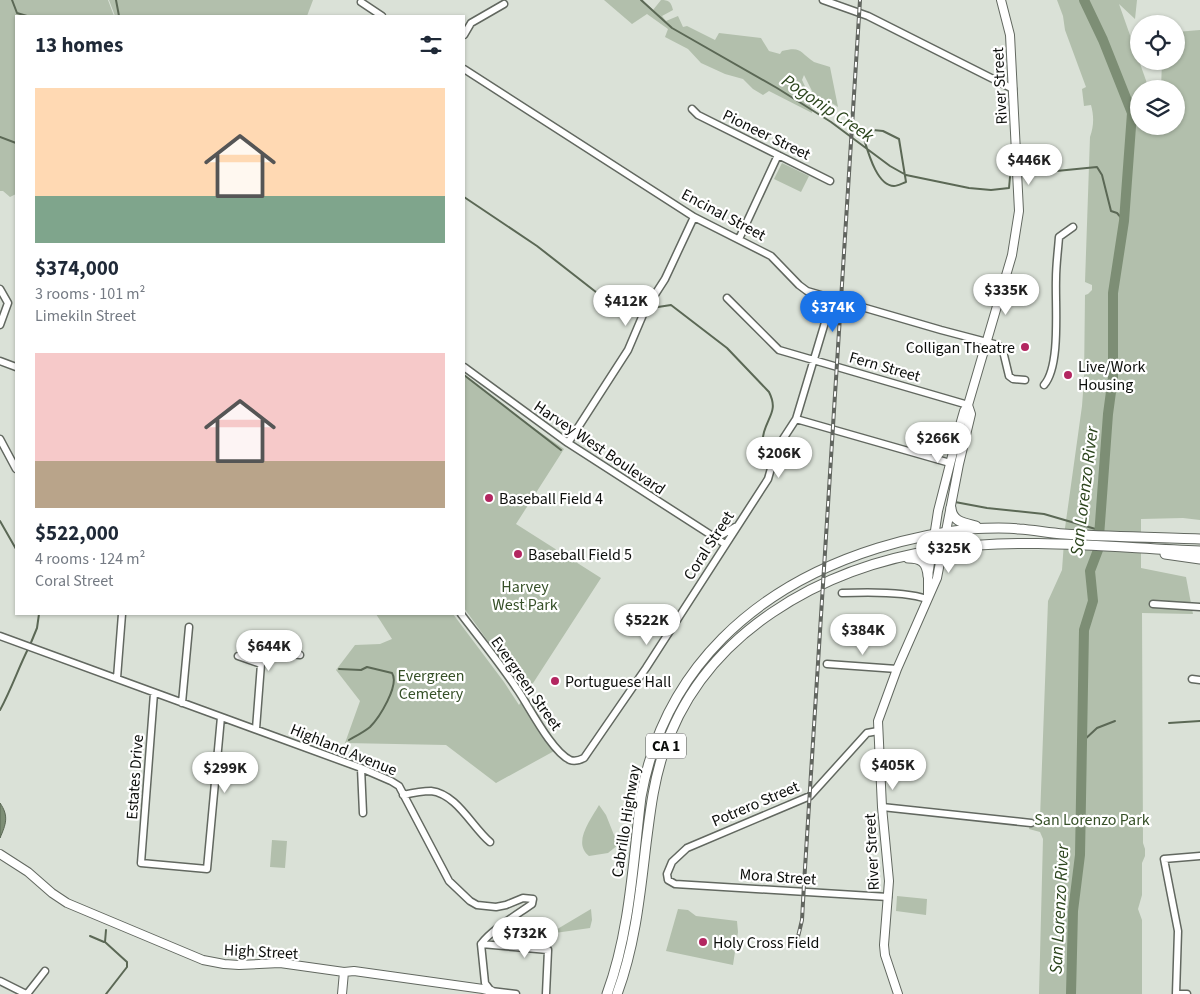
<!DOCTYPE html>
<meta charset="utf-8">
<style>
:root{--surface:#fff;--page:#f2f2f3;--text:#1f2937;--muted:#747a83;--accent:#1a73e8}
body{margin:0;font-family:"Source Sans 3",sans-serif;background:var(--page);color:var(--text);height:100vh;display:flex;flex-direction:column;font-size:19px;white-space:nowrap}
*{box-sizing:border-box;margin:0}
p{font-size:16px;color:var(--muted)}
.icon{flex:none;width:28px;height:28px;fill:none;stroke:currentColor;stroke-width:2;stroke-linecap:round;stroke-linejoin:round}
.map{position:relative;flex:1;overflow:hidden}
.details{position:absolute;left:15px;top:15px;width:450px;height:600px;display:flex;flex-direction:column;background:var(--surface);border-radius:0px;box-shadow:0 1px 4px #0004}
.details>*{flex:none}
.tools{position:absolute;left:1130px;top:15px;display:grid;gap:10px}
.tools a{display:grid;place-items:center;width:55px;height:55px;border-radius:50%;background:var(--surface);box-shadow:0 1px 4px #0004;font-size:25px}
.price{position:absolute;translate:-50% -42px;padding:0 11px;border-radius:18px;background:#fff;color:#222;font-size:16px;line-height:32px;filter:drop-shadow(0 1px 2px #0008)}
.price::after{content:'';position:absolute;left:50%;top:30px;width:15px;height:11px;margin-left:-8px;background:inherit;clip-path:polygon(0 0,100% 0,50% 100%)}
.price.current{background:var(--accent);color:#fff}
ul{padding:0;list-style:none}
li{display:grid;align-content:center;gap:10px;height:265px;padding:0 20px}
li span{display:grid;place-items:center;height:155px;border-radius:0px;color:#555}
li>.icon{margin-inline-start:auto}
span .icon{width:90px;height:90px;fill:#fffc;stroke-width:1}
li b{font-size:21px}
h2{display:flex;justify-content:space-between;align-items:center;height:60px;padding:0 20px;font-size:21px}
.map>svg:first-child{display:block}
.green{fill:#b2bfac}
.water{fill:#7d8e75;stroke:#5b6855}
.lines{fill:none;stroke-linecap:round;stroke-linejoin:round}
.stream{stroke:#5b6855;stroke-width:2}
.river{stroke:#7d8e75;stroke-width:10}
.minor-casing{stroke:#626860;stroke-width:9}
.major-casing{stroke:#626860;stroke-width:10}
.highway-casing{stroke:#626860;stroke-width:11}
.minor{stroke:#fff;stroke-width:6}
.major{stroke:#fff;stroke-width:8}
.highway{stroke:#fff;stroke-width:9}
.rail-casing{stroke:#61655f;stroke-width:4}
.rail{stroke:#fff;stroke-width:2;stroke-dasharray:5.5;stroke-linecap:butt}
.poi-dot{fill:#b32660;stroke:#fff;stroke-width:2}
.labels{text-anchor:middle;stroke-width:4.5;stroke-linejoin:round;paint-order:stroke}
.shield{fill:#fff;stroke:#555654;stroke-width:1}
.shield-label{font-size:15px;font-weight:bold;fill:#0c0e0b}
.street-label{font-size:16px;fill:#0c0e0b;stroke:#fff}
.poi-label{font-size:16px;fill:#0c0e0b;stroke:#fff;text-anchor:start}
.park-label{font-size:16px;fill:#365028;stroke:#fff}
.water-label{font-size:18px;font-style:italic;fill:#2b441c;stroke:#fff}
</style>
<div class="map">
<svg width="1200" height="994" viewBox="0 0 1200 994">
<rect width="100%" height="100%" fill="#dae1d7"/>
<path class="green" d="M0,0h108l6,16h-98v178l-6,3 -7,-6h-3z
M109,0h204l-6,16h-192z
M604,0h39l10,10 8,-10c8,0 10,2 12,10l-11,6 4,5 12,-5 5,11 4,-1 28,14 4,-7 42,5 8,13 11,3 2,-3c20,-5 17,1 32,11 5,2 11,3 16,5l8,40 -11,-7 -10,1 -13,-26 -2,5 9,19 1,14 -43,-22 -6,4 -10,-6 -10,-10 -18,-5 -24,-11 -13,-14 -23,-12 3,-8 -21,-15 -15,10z
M1057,0h80l-2,19 -16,-15 30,85h-10v37h37v-37h-15l1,-28h14v-29l24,-2v490l-17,-2 -42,1v49l45,9 7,37 -51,-1 1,230 2,6v7l-3,7v32l-4,14 4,11v74h-103l4,-155 -3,-7 -11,-3 1,-7 10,-4 8,-217 14,-31 3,-42 17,-122 2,-27 1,-84 3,-1 4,-4v-5l-7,-3 5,-145c4,-11 4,-21 1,-32l-7,1 -2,-17 4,-2 -21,-57 -2,-14z
M782,163l27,13 -8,16 -27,-13z
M464,375l47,37 53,37 -48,75 85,54 -75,116 -62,-86z
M376,614h77l51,68 15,23 4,-6 33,51 -60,33 -50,-38 -101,-2 15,-42 -24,-31 19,-25 25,-1 12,-5z
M599,805l7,10 12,30 -10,8 -19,3c-17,-13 2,-37 10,-51z
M272,840l15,1 -2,27 -15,-1z
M897,896l30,3 -1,16 -30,-4z
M591,909l1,11 -2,8 -35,5 -1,-2z
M678,909l10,1 8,6 41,5 1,11 -5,33 -67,-14z"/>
<path class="water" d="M0,803c9,13 6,21 0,35z"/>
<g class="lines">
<path class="stream" d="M12,0l5,13 10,3
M116,0l3,16
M641,0l31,28 105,60 54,34 59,44 16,9 63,13 22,2 18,-2 1,-11
M873,130l10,1 16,8 7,43c-3,1 -9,4 -12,4 -17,0 -26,-34 -30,-47z
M0,137l16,6
M1026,174l71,-7 5,8 9,36 6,2 7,8
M464,197l73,49 73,57 15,9 11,-2
M658,307l13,-2 56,43 42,44c9,18 0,23 -5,40 -2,7 -2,17 -2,25l2,1
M464,375l97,75
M955,502l32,6 57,6 55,16
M0,521l16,28
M30,645l7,-17 2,-14
M339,669l22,1 6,-3 25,6c8,12 -13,45 -22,54 -6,5 -14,9 -21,13
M0,710c11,-20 18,-41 28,-61
M1169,723l31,-2
M1082,742l15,-14 18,-7
M90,936l14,6
M106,994l21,-27v-5l-22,-20 1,-12"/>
<path class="river" d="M1071,994l2,-83 7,-56 4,-225 9,-29 -3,-30 8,-21 10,-136 5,-37v-84l11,-72 8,-108 -29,-73 -19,-40"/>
<g class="minor-casing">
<path id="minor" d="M823,0l45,16 145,73
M361,2l21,14
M464,35l7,-12 33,-19
M464,69l230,148 77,39 28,29 8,6 134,39 57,15 5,6 6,25 4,3 12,1
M692,109l6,6 132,66
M739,239l39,-84
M0,289l8,14 -8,22
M727,298l52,52 189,55
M0,361l16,6
M464,367l104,76 157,101
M1044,385c17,-19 11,-80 12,-106 0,-14 2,-28 3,-42l14,-10
M796,419l154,44
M0,439l16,30
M568,443l60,-93 17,-40 20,-31 29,-62
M713,535h9l13,-8
M842,593c24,-1 62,-2 85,6
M1153,604l47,3
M461,614c19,25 39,49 56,75 12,17 34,62 53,71 5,2 10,0 14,-2l62,-90 122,-189 8,-28 7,-12 13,-20 36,-120
M0,636l361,132 30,13 8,5 50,95 21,20 7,4 19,2 10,-2 17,-7 10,1 -1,5c-14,10 -41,26 -51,40l4,39 6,8 25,3
M238,656l23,8 2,-13 37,4
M827,664l70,5
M117,678l5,-64
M1192,679l8,1
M154,693l-13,170 66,6 14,-152
M182,703l7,-76
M256,729l5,-65
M878,731l-11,2 -57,63 -123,52 -15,14 -5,12 1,6 7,4 213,13
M361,768l2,45
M403,795c9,-2 18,-4 28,-4 26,3 41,36 59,51
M882,807l149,16
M481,944l67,6 -2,44
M0,981l26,13
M27,994l18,-23
M1187,994h-11l2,-63 -14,-72 36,-3"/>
</g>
<g class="major-casing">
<path id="major" d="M928,596v-20l10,-65 22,-86 4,-14 4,-6 44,-150 7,-44 -9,-176 -9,-35
M0,854l28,18 24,21 15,10 136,57 21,4 15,1 41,-2 64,9 10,-1 129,18 8,2 2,3
M342,994l2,-22
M898,994l-13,-39 -1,-10 5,-64 -7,-74 -4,-86 19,-52 40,-91 22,-114 12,-50 -3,-9"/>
</g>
<g class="highway-casing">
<path id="highway" d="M951,508c1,14 14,15 25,18
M1165,554l35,5
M908,558c13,0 19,4 20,18
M607,994c23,-62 26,-132 34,-197 23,-129 115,-211 237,-249 30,-9 60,-16 92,-19 16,-1 33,-2 49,0 15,1 30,4 45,5 45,3 91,3 136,5
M617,994c18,-48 23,-99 29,-150 4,-30 7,-60 17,-90 39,-121 159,-188 280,-205 81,-12 174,-1 257,2"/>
</g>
<use href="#minor" class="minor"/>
<use href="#major" class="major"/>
<use href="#highway" class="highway"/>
<g class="rail-casing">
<path id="rail" d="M796,945l6,-25 2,-36 56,-884"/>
</g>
<use href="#rail" class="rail"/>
</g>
<g class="poi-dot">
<circle cx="1025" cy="347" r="5"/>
<circle cx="1068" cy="375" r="5"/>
<circle cx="489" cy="498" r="5"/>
<circle cx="518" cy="554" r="5"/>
<circle cx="555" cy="681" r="5"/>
<circle cx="703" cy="942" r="5"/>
</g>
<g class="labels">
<rect class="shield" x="646" y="733.5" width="40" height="25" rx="4"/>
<g class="shield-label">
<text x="666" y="751">CA 1</text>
</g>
<g class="street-label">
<text transform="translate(999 86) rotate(-93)" y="6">River Street</text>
<text transform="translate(767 134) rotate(26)" y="6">Pioneer Street</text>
<text transform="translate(724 214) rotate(28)" y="6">Encinal Street</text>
<text transform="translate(885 366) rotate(16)" y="6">Fern Street</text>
<text transform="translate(600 447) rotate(34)" y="6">Harvey West Boulevard</text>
<text transform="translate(708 545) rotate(-57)" y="6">Coral Street</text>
<text transform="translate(527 683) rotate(55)" y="6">Evergreen Street</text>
<text transform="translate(344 749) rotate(22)" y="6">Highland Avenue</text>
<text transform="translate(134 777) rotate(-86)" y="6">Estates Drive</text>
<text transform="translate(755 803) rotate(-23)" y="6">Potrero Street</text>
<text transform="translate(625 821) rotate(-81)" y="6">Cabrillo Highway</text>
<text transform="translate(871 852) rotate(-93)" y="6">River Street</text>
<text transform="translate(778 876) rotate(4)" y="6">Mora Street</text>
<text transform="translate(261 951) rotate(3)" y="6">High Street</text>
</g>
<g class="poi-label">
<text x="1015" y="353" text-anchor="end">Colligan Theatre</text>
<text x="1078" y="372">Live/Work<tspan x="1078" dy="18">Housing</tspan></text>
<text x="499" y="504">Baseball Field 4</text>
<text x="528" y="560">Baseball Field 5</text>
<text x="565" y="687">Portuguese Hall</text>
<text x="713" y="948">Holy Cross Field</text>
</g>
<g class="park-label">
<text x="525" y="592">Harvey<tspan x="525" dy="18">West Park</tspan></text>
<text x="431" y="681">Evergreen<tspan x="431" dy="18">Cemetery</tspan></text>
<text x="1092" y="825">San Lorenzo Park</text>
</g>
<g class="water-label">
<text transform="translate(828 108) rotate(34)" y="6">Pogonip Creek</text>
<text transform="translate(1084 491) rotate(-83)" y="6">San Lorenzo River</text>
<text transform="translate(1059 909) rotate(-87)" y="6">San Lorenzo River</text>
</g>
</g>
</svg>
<div class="tools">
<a><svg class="icon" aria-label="locate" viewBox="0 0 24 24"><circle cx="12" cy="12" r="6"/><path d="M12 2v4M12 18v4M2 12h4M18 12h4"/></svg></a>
<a><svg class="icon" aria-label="layers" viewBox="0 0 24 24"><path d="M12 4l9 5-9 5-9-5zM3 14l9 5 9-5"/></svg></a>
</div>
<b class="price" style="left:1029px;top:186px">$446K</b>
<b class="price" style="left:1006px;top:316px">$335K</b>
<b class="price" style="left:626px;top:327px">$412K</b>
<b class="price current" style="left:833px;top:333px">$374K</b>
<b class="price" style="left:938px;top:464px">$266K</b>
<b class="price" style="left:779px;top:479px">$206K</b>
<b class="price" style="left:949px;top:574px">$325K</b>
<b class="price" style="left:647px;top:646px">$522K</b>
<b class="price" style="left:863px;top:656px">$384K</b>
<b class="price" style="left:269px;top:672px">$644K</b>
<b class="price" style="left:893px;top:791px">$405K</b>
<b class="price" style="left:225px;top:794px">$299K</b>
<b class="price" style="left:525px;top:959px">$732K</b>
<section class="details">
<h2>13 homes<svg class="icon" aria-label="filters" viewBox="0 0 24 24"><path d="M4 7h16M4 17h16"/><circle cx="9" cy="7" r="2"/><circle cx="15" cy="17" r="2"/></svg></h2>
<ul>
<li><span style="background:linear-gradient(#ffd9b3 70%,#7fa58c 0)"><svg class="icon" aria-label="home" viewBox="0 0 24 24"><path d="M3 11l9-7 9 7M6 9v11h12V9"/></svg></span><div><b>$374,000</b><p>3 rooms · 101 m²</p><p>Limekiln Street</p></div></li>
<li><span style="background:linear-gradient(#f6c9c9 70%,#b9a48a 0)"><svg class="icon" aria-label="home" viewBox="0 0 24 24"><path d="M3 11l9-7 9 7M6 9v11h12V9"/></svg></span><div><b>$522,000</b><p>4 rooms · 124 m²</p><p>Coral Street</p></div></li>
</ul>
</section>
</div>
